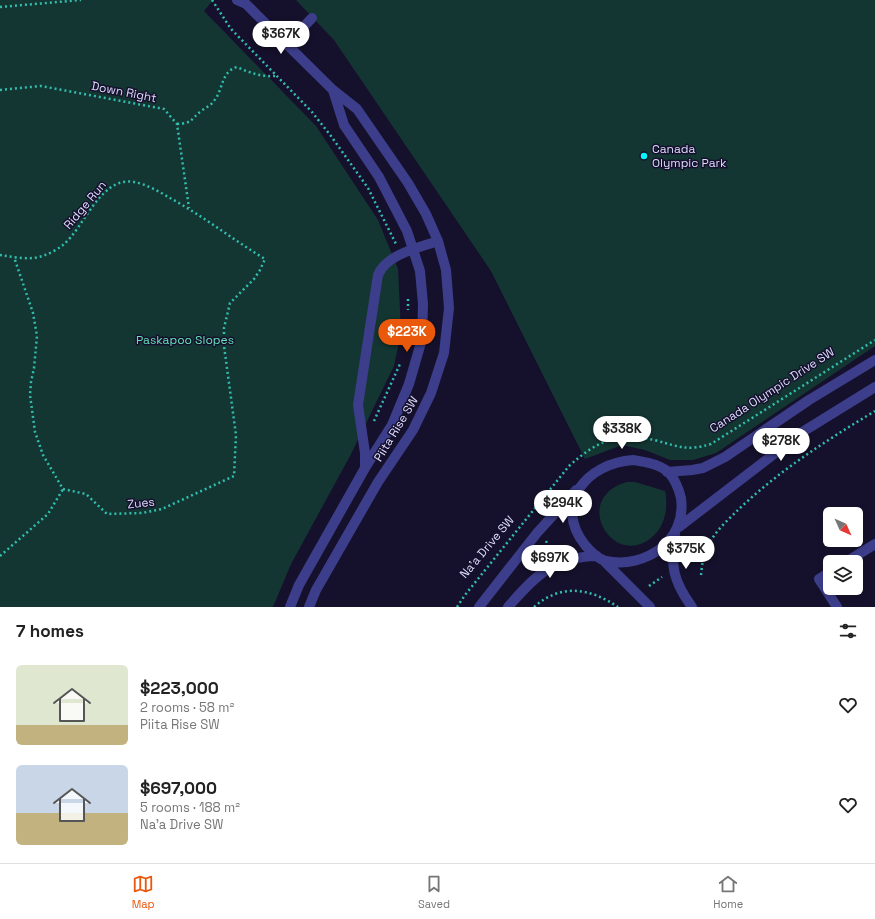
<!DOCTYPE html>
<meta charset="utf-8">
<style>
:root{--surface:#fff;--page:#f2f2f2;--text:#222;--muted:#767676;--line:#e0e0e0;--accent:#ea580c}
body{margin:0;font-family:"Space Grotesk",sans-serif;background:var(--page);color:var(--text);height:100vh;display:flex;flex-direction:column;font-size:15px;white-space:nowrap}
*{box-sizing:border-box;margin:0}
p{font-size:13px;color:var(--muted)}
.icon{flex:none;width:22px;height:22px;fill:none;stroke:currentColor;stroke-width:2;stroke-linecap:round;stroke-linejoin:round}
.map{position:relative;height:607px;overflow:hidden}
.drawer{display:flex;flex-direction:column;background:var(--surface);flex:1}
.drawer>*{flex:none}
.needle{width:26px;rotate:135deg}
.fabs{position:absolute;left:823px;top:507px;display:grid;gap:8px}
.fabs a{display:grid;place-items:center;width:40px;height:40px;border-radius:6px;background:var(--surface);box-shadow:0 2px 6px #0003;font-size:20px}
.price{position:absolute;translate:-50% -34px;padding:0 9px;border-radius:14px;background:#fff;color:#222;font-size:13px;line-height:26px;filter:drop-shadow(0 1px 2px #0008)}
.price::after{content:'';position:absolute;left:50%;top:24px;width:12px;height:9px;margin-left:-6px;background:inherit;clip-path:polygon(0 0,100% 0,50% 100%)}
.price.selected{background:var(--accent);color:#fff}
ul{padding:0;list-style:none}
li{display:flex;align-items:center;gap:12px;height:100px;padding:0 16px}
li span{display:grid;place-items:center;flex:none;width:112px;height:80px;border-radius:6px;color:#555}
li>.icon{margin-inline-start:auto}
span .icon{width:48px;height:48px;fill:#fffc;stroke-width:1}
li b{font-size:17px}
h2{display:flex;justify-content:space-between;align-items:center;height:48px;padding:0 16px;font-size:17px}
.tab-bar{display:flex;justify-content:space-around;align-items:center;height:56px;border-top:1px solid var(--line);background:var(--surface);font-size:11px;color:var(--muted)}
.tab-bar a{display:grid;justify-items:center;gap:2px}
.tab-bar .selected{color:var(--accent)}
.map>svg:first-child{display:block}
.green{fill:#143633}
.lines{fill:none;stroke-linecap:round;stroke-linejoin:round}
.path{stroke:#31beae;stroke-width:2.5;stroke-dasharray:2 3;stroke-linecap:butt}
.minor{stroke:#3d3e8b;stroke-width:10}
.poi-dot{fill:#09f3fe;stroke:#15112c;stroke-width:1.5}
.labels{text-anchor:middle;stroke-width:3;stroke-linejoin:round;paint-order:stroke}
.street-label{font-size:12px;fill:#dedcff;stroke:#15112c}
.poi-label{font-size:12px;fill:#dedcff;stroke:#15112c;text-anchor:start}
.park-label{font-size:12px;fill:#66e1bb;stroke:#15112c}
</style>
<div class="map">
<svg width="875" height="607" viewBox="0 0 875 607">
<rect width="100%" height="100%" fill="#15112c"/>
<path class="green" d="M0,0h213l-9,11 112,115 62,94 20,49 3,63 -7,34 -44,90 -59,108 -18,43h-273z
M296,0h579v346l-159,107 -23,7h-23l-25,-10 -23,-5 -37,14 -94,-188 -157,-231z
M627,482h8l30,9c3,13 1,30 -8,41 -39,45 -90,-33 -30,-50z"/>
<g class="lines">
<path class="path" d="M212,0l19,29 81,83 19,24 37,52 28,56
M0,7l81,-7
M0,90l41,-4 123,23 13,15 12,84
M177,124c16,-1 13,-4 24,-13 4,-3 9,-5 12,-9 11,-12 7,-30 24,-35 13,6 25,10 38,9
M0,255c14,2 31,6 45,0 6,-2 13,-6 18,-10 22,-18 37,-69 71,-63 12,2 26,10 36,16 33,18 62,41 95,61l-5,11 -6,9 -24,24 -6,25v18l12,89 -2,41 -72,33 -20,4 -35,1 -21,-20 -23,-5 -20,-34 -8,-23 -5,-37 1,-13 3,-14 3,-32 -4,-23 -19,-56
M408,299v11
M405,346l3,-23
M374,421l26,-57
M546,541l6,12
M0,556l48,-42 15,-25
M701,575c1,-10 2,-20 7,-29 7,-15 20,-26 31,-37 41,-39 88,-69 136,-98
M649,586l13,-9
M457,607l8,-12 104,-129c29,-26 50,-35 89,-25 22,6 30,10 53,3l164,-104
M534,607c27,-24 56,-19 84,0"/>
<path class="minor" d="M237,0l9,4 87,86 24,19 51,74 18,31 12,27 8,29 3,38 -5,45 -13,40 -18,37 -35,52 -62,108 -7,17
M286,45l26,-27
M633,460c12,2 25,4 34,11 7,6 12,18 14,27 6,43 -36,71 -75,63 -8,-2 -16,-10 -21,-16 -33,-42 3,-82 48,-85z
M365,468v-15l-7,-48 20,-130c9,-21 40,-27 60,-34
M667,472l25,-2 11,-2 22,-11 84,-57 66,-40
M679,527l125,-96 71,-44
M675,534c-5,31 -2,47 17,73
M604,561l46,46
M846,562l29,-18
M830,572l-11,7 18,28
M290,607l9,-22 66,-117 27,-43 17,-41 13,-45 1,-35 -3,-33 -13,-40 -28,-54 -35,-52 -11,-35
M479,607l58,-74 39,-43
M508,607c27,-31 45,-50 89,-51"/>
</g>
<circle class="poi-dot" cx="644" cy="156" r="4"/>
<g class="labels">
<g class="street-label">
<text transform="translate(124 92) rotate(11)" y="4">Down Right</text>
<text transform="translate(85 205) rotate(-50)" y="4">Ridge Run</text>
<text transform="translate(772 390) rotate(-33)" y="4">Canada Olympic Drive SW</text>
<text transform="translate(396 429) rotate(-59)" y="4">Piita Rise SW</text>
<text transform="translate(141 503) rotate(-6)" y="4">Zues</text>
<text transform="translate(487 547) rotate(-50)" y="4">Na'a Drive SW</text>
</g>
<g class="poi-label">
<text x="652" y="153">Canada<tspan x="652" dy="14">Olympic Park</tspan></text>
</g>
<g class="park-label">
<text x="185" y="344">Paskapoo Slopes</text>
</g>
</g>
</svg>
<div class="fabs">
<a><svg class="needle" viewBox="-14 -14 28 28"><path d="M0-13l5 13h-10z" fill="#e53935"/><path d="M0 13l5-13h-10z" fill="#767676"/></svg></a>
<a><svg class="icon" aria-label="layers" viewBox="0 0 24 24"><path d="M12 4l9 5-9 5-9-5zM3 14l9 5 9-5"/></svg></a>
</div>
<b class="price" style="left:281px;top:55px">$367K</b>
<b class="price selected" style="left:407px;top:353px">$223K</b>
<b class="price" style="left:622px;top:450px">$338K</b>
<b class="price" style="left:781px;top:462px">$278K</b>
<b class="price" style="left:563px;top:524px">$294K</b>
<b class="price" style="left:686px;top:570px">$375K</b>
<b class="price" style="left:550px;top:579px">$697K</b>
</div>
<section class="drawer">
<h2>7 homes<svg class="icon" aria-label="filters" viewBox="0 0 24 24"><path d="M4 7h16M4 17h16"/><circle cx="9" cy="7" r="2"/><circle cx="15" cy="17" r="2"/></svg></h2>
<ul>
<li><span style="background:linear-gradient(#dfe7d0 75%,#c2b280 0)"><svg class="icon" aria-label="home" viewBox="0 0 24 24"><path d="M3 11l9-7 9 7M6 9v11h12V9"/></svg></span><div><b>$223,000</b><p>2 rooms · 58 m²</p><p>Piita Rise SW</p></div><svg class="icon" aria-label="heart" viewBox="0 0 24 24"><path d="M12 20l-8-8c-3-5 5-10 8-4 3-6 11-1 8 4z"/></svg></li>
<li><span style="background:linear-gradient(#c9d6e8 60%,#c2b280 0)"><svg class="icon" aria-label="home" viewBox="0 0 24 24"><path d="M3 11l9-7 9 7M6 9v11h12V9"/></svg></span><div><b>$697,000</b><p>5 rooms · 188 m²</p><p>Na'a Drive SW</p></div><svg class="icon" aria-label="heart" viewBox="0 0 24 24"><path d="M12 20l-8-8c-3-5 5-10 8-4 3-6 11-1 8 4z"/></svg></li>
</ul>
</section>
<nav class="tab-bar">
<a class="selected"><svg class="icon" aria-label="map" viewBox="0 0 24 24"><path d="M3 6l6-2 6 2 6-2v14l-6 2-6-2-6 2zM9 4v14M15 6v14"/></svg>Map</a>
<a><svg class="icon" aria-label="saved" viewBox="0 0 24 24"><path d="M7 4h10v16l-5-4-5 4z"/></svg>Saved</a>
<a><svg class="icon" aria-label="home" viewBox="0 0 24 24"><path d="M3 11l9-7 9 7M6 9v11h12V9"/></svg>Home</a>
</nav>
